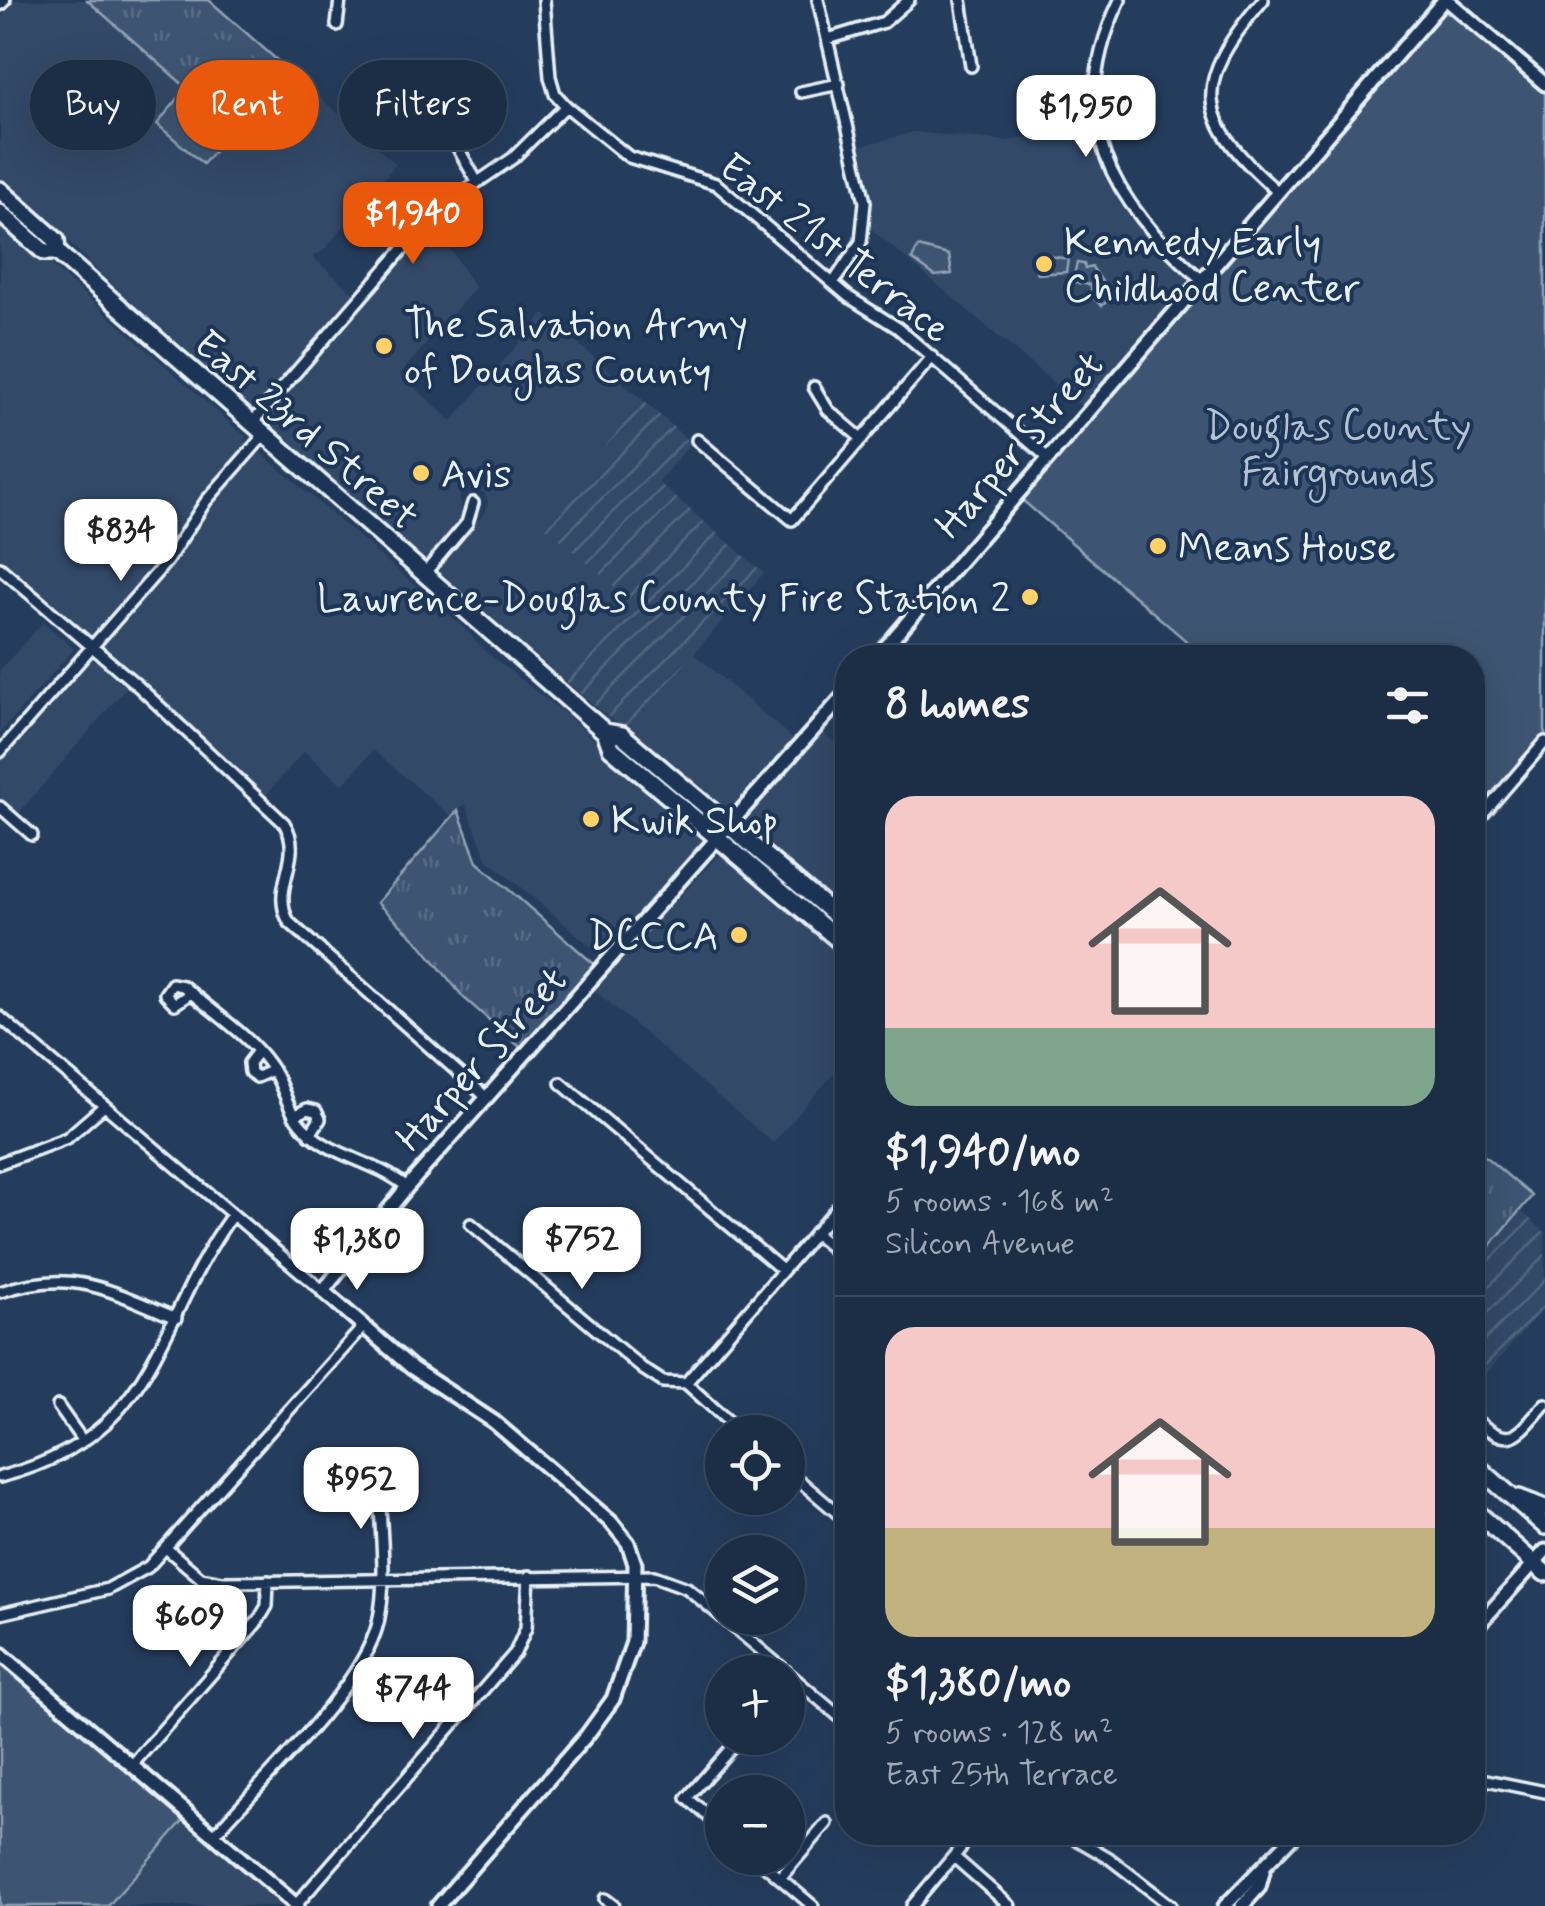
<!DOCTYPE html>
<meta charset="utf-8">
<style>
:root{--surface:#1c2e46;--page:#293a51;--text:#f1f3f6;--muted:#a0a8b3;--line:#3a4a5f;--accent:#ea580c}
body{margin:0;font-family:Mynerve,sans-serif;background:var(--page);color:var(--text);height:100vh;display:flex;flex-direction:column;font-size:38px;white-space:nowrap}
*{box-sizing:border-box;margin:0}
p{font-size:32px;color:var(--muted)}
.icon{flex:none;width:55px;height:55px;fill:none;stroke:currentColor;stroke-width:2;stroke-linecap:round;stroke-linejoin:round}
.map{position:relative;flex:1;overflow:hidden}
.sheet{position:absolute;left:835px;top:645px;width:650px;height:1200px;display:flex;flex-direction:column;background:var(--surface);border-radius:40px;box-shadow:0 10px 40px #0002,0 0 0 2px var(--line)}
.sheet>*{flex:none}
.top-card{position:absolute;left:30px;top:60px;width:655px;height:90px;display:flex;gap:20px}
.tools{position:absolute;left:705px;top:1415px;display:grid;gap:20px}
.tools a{display:grid;place-items:center;width:100px;height:100px;border-radius:50%;background:var(--surface);box-shadow:0 10px 40px #0002,0 0 0 2px var(--line);font-size:50px}
.price{position:absolute;translate:-50% -85px;padding:0 22px;border-radius:20px;background:#fff;color:#222;font-size:32px;line-height:65px;filter:drop-shadow(0 2px 5px #0008)}
.price::after{content:'';position:absolute;left:50%;top:60px;width:30px;height:22px;margin-left:-15px;background:inherit;clip-path:polygon(0 0,100% 0,50% 100%)}
.price.current{background:var(--accent);color:#fff}
ul{padding:0;list-style:none}
li{display:grid;align-content:center;gap:20px;height:530px;padding:0 50px}
li+li{border-top:2px solid var(--line)}
li span{display:grid;place-items:center;height:310px;border-radius:30px;color:#555}
li>.icon{margin-inline-start:auto}
span .icon{width:180px;height:180px;fill:#fffc;stroke-width:1}
li b{font-size:42px}
h2{display:flex;justify-content:space-between;align-items:center;height:120px;padding:0 50px;font-size:42px}
.tag{padding:0 35px;border-radius:45px;background:var(--surface);box-shadow:0 10px 40px #0002,0 0 0 2px var(--line);font-size:35px;line-height:90px}
.tag.current{background:var(--accent);color:#fff}
.map>svg:first-child{display:block}
.built{fill:#334a68}
.industrial{fill:url(#industrial-furrows)}
.grass{fill:url(#grass-tufts);stroke:#93a2b5;stroke-width:2.5}
.green{fill:#3e5472;stroke:#93a2b5;stroke-width:2.5}
.lines{fill:none;stroke-linecap:round;stroke-linejoin:round}
.minor-casing{stroke:#e8f1f8;stroke-width:16}
.tertiary-casing{stroke:#e8f1f8;stroke-width:19}
.secondary-casing{stroke:#e8f1f8;stroke-width:20}
.primary-casing{stroke:#e8f1f8;stroke-width:22}
.minor{stroke:#1d3557;stroke-width:9}
.tertiary{stroke:#1d3557;stroke-width:11}
.secondary{stroke:#1d3557;stroke-width:12}
.primary{stroke:#1d3557;stroke-width:15}
.poi-dot{fill:#ffd166;stroke:#1d3557;stroke-width:4}
.labels{text-anchor:middle;stroke-width:8;stroke-linejoin:round;paint-order:stroke}
.poi-label{font-size:40px;fill:#e8f1f8;stroke:#1d3557;text-anchor:start}
.street-label{font-size:40px;fill:#e8f1f8;stroke:#1d3557}
.park-label{font-size:40px;fill:#b5c2d0;stroke:#1d3557}
</style>
<div class="map">
<svg width="1545" height="1906" viewBox="0 0 1545 1906">
<defs>
<pattern id="industrial-furrows" width="10" height="10" patternUnits="userSpaceOnUse" patternTransform="scale(2.5)"><rect width="10" height="10" fill="#334a68"/><path d="M-1 1l2-2M0 10L10 0M9 11l2-2" fill="none" stroke="#51657e"/></pattern>
<pattern id="grass-tufts" width="24" height="20" patternUnits="userSpaceOnUse" patternTransform="scale(2.5)"><rect width="24" height="20" fill="#3e5472"/><path d="M3 7l-1-3M5 7V3M7 7l1-3M15 17l-1-3M17 17v-4M19 17l1-3" fill="none" stroke="#5a6d87"/></pattern>
</defs>
<rect width="100%" height="100%" fill="#253d5d"/>
<filter id="ink" filterUnits="userSpaceOnUse"><feTurbulence type="fractalNoise" baseFrequency=".01" numOctaves="2"/><feDisplacementMap in="SourceGraphic" scale="20" xChannelSelector="R" yChannelSelector="G"/><feConvolveMatrix kernelMatrix="1 2 1 2 8 2 1 2 1" color-interpolation-filters="sRGB"/></filter>
<g filter="url(#ink)">
<path class="built" d="M14,0h73l101,89 15,75 83,-96 110,96 -73,87 -11,6 44,38 -95,109 -12,1 -145,-128 -71,-71 -33,-23v-164z
M1093,126l11,40 17,38 29,37 39,37 -2,10 -104,120 -213,-180v-36l-10,-46 54,-14 93,9z
M0,220l246,217 -1,11 -52,61 -25,41 -74,84 -11,-1 -83,-71z
M433,222l42,66 -75,86 52,47 92,-107 100,87 -104,121 91,78 -68,79 -123,-107 1,-10 44,-50 3,-11 -4,-8 -15,-4 -9,4v31l-29,32 -9,1 -153,-135 1,-12z
M260,452l203,175 25,27 76,59 140,122 -3,11 -93,109 -9,-2 -112,-94 -22,-56 -13,14 -79,-67 -30,35 -39,-34 -40,46 -160,-147 1,-11 66,-75 37,-57z
M43,622l31,27 -74,84v-63z
M694,654l101,87 -66,69 -9,-1 -94,-77z
M92,659l36,27 -111,129 -17,-14v-41z
M821,731l26,23v161l-100,-85 2,-13z
M722,852l23,16 41,41 61,46v103l-74,85 -180,-154z
M185,1818l102,88h-178z"/>
<path class="industrial" d="M644,401l47,42 -33,39 106,91 -138,159 -63,-53 67,-79 -90,-78z
M1520,1210l25,22v74l-72,83v-123z"/>
<path class="grass" d="M87,0h122l77,68 -83,96 -46,-40 30,-36z
M458,810l19,52 117,102 -3,11 -71,72 -56,-49 -47,-58 -40,-37z
M1481,1153l51,43 -59,70v-104z"/>
<path class="green" d="M1442,12l15,4 88,76v642l-72,85 -1,-161 -267,-1 -184,-158z
M918,247l31,8 3,19 -17,2 -23,-17z
M1044,255l24,4 -2,13 -29,2 -3,-13z
M1077,263l7,1 1,5 7,-2 20,29 -10,10 -11,-10v-11l-19,-3z
M0,1653l189,161 -81,92h-108z"/>
<g class="lines">
<g class="minor-casing">
<path id="minor" d="M544,0l6,77 5,17 11,12 63,51 87,27 133,113 49,31 150,130
M818,0l47,202 -4,40 -28,41
M961,0l10,66
M1120,0c-58,120 -9,201 82,280
M1263,0c-73,85 -68,119 15,192
M337,25l3,-25
M828,39l56,-17 25,-22
M408,78l3,15 38,39 28,50
M801,92l38,-8
M814,387l14,23 34,29
M251,424l186,-214 76,-52 53,-52
M697,440l95,80 140,-163
M0,568l138,118 146,137c22,34 -15,64 5,99l197,175
M424,574l43,-51 6,-20
M0,752l167,-191 39,-60 58,-66
M0,807l32,28
M1472,827l73,-85
M191,993l-16,11 -10,-10 7,-10 11,2c28,25 65,48 86,78 16,21 17,49 38,67 28,27 67,29 100,56
M0,1017l323,274
M258,1051l-9,12 1,9 7,5 16,-7
M561,1083l220,186
M294,1116l13,-7 9,2 4,8 -10,16
M0,1163l67,-25 37,-32
M471,1224l172,145 20,13 23,1
M814,1233l34,28
M0,1292c75,-24 108,-2 176,26
M686,1383l162,-188
M686,1383l54,49
M58,1406l24,34
M1472,1417c39,33 43,22 73,-13
M788,1471l60,51
M0,1477c160,-41 152,-151 232,-262
M167,1549l34,29 22,4 431,-6 33,12 35,29
M0,1614l108,-25 40,-22 215,-240
M723,1618l64,54
M788,1673l60,51
M132,1765l126,-144 9,-15 1,-25
M1472,1777l73,15
M722,1828l-35,-30 53,-60
M1064,1832l45,26 62,48
M214,1835c46,-53 148,-147 164,-212 10,-44 2,-95 1,-139
M954,1857l56,49
M756,1858l57,48
M780,1878l47,-55
M605,1899l9,7
M296,1905l219,-252 11,-25 3,-52
M912,1906l62,-74"/>
</g>
<g class="tertiary-casing">
<path id="tertiary" d="M1447,0l98,84
M876,658l568,-658
M1472,1632l73,-81
M0,1653l297,253
M438,1906l149,-171 26,-36 20,-57 2,-78 -7,-21 -17,-21 -117,-100 -82,-54 -89,-77 84,-104 441,-496
M1225,1906l72,-74
M1242,1906l17,-19 4,-15"/>
</g>
<g class="secondary-casing">
<path id="secondary" d="M0,3l3,-3"/>
</g>
<g class="primary-casing">
<path id="primary" d="M0,190l56,50 1,12 548,480 6,16 237,200
M0,213l44,39h13
M605,732l17,3 226,191
M1472,1462l73,64
M1519,1498l26,10
M1472,1508l73,65"/>
</g>
<use href="#minor" class="minor"/>
<use href="#tertiary" class="tertiary"/>
<use href="#secondary" class="secondary"/>
<use href="#primary" class="primary"/>
</g>
</g>
<g class="poi-dot">
<circle cx="1044" cy="264" r="10"/>
<circle cx="384" cy="346" r="10"/>
<circle cx="421" cy="473" r="10"/>
<circle cx="1158" cy="546" r="10"/>
<circle cx="1030" cy="597" r="10"/>
<circle cx="591" cy="819" r="10"/>
<circle cx="739" cy="935" r="10"/>
</g>
<g class="labels">
<g class="poi-label">
<text x="1064" y="255">Kennedy Early<tspan x="1064" dy="46">Childhood Center</tspan></text>
<text x="404" y="337">The Salvation Army<tspan x="404" dy="46">of Douglas County</tspan></text>
<text x="441" y="487">Avis</text>
<text x="1178" y="560">Means House</text>
<text x="1010" y="611" text-anchor="end">Lawrence-Douglas County Fire Station 2</text>
<text x="611" y="833">Kwik Shop</text>
<text x="719" y="949" text-anchor="end">DCCCA</text>
</g>
<g class="street-label">
<text transform="translate(836 247) rotate(38)" y="14">East 21st Terrace</text>
<text transform="translate(307 429) rotate(41)" y="14">East 23rd Street</text>
<text transform="translate(1018 444) rotate(-49)" y="14">Harper Street</text>
<text transform="translate(480 1058) rotate(-48)" y="14">Harper Street</text>
</g>
<g class="park-label">
<text x="1338" y="439">Douglas County<tspan x="1338" dy="46">Fairgrounds</tspan></text>
</g>
</g>
</svg>
<div class="tools">
<a><svg class="icon" aria-label="locate" viewBox="0 0 24 24"><circle cx="12" cy="12" r="6"/><path d="M12 2v4M12 18v4M2 12h4M18 12h4"/></svg></a>
<a><svg class="icon" aria-label="layers" viewBox="0 0 24 24"><path d="M12 4l9 5-9 5-9-5zM3 14l9 5 9-5"/></svg></a>
<a>+</a>
<a>−</a>
</div>
<b class="price" style="left:1086px;top:160px">$1,950</b>
<b class="price current" style="left:413px;top:267px">$1,940</b>
<b class="price" style="left:121px;top:584px">$834</b>
<b class="price" style="left:582px;top:1292px">$752</b>
<b class="price" style="left:357px;top:1293px">$1,380</b>
<b class="price" style="left:361px;top:1532px">$952</b>
<b class="price" style="left:190px;top:1670px">$609</b>
<b class="price" style="left:413px;top:1742px">$744</b>
<div class="top-card">
<a class="tag">Buy</a>
<a class="tag current">Rent</a>
<a class="tag">Filters</a>
</div>
<section class="sheet">
<h2>8 homes<svg class="icon" aria-label="filters" viewBox="0 0 24 24"><path d="M4 7h16M4 17h16"/><circle cx="9" cy="7" r="2"/><circle cx="15" cy="17" r="2"/></svg></h2>
<ul>
<li><span style="background:linear-gradient(#f6c9c9 75%,#7fa58c 0)"><svg class="icon" aria-label="home" viewBox="0 0 24 24"><path d="M3 11l9-7 9 7M6 9v11h12V9"/></svg></span><div><b>$1,940/mo</b><p>5 rooms · 168 m²</p><p>Silicon Avenue</p></div></li>
<li><span style="background:linear-gradient(#f6c9c9 65%,#c2b280 0)"><svg class="icon" aria-label="home" viewBox="0 0 24 24"><path d="M3 11l9-7 9 7M6 9v11h12V9"/></svg></span><div><b>$1,380/mo</b><p>5 rooms · 128 m²</p><p>East 25th Terrace</p></div></li>
</ul>
</section>
</div>
